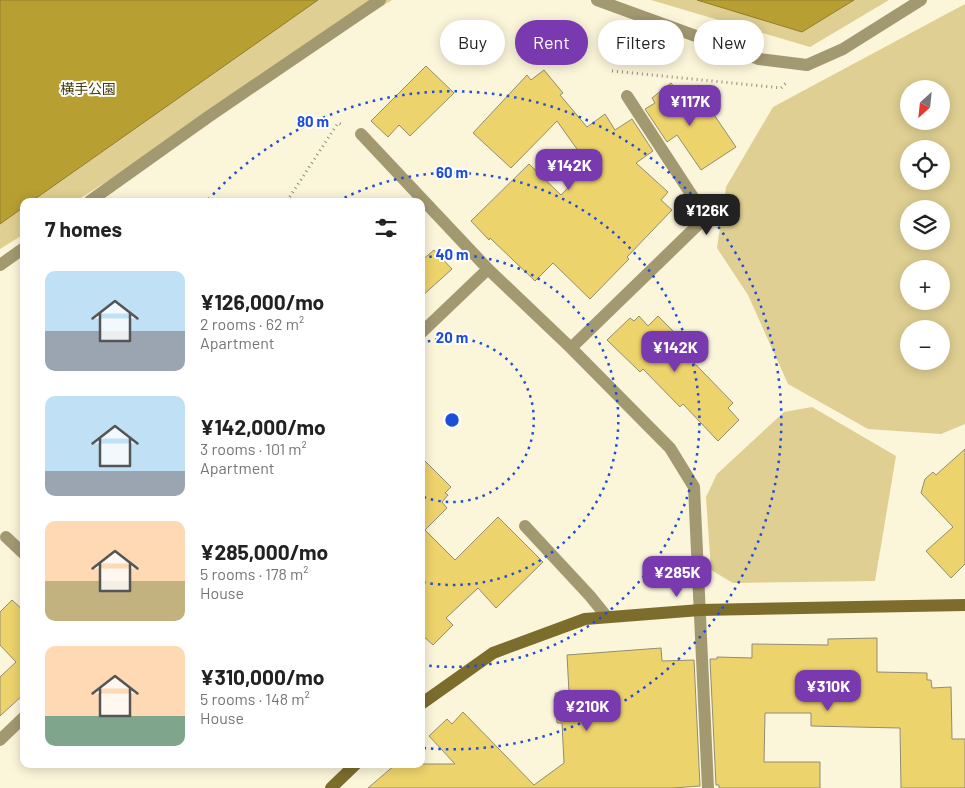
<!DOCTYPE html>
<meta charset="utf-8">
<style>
:root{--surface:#fff;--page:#f2f2f2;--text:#222;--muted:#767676;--accent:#793aaf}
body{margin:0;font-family:Barlow,"Noto Sans JP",sans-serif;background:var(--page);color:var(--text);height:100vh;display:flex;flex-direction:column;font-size:19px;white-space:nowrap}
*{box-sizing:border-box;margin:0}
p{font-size:16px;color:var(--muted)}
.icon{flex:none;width:28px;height:28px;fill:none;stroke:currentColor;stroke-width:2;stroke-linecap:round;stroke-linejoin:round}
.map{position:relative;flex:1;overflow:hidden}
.details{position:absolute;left:20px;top:198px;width:405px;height:570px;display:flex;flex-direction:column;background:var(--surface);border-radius:10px;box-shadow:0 2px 12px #0003}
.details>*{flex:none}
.top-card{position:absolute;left:440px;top:20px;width:450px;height:45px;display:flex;gap:10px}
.needle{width:32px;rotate:207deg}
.fabs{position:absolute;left:900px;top:80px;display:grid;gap:10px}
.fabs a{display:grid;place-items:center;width:50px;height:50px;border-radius:50%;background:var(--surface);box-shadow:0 2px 12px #0003;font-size:25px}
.price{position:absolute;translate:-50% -42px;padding:0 11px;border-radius:10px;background:var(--accent);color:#fff;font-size:16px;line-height:32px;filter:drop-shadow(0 1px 2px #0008)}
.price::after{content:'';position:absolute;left:50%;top:30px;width:15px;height:11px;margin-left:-8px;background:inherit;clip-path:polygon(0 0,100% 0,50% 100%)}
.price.current{background:#222;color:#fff}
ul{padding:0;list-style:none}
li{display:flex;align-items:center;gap:15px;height:125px;padding:0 25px}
li span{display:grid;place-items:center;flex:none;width:140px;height:100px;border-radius:10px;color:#555}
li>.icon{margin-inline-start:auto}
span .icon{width:60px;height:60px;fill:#fffc;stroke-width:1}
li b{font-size:21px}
h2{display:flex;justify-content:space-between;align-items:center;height:60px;padding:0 25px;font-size:21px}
.tag{padding:0 18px;border-radius:22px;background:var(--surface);box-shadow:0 2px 12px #0003;font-size:18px;line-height:45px}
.tag.current{background:var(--accent);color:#fff}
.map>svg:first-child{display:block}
.green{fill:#dfcf92;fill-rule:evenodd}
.water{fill:#b89f32;stroke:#907e2e}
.building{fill:#edd36c;stroke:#928c74}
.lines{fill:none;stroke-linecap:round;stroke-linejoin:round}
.path{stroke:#918c7b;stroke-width:3;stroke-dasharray:1 4;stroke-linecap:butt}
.street{stroke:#a39971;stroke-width:12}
.secondary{stroke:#7c6d2c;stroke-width:12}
.ring{fill:none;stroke:#1d4ed8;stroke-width:2.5;stroke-dasharray:2.5 5}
.labels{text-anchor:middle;stroke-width:4;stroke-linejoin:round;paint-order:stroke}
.park-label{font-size:14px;fill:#473c10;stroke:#fff}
.centre{fill:#1d4ed8;stroke:#fff;stroke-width:2.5}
.ring-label{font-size:15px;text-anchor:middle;font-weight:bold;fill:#1d4ed8;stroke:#fff;stroke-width:4;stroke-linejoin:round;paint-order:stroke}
</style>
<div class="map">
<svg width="965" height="788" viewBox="0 0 965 788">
<rect width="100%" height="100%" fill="#fbf5da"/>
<path class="green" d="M0,0h392l-316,201h-52v33l-24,15z
M651,0h238l-79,47z
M965,4v420l-24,10 -73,-5 -80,-45 -40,-89 -31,-47 9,-61 47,-80zM909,89h32v32h-32zM909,149h32v32h-32zM909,209h32v32h-32zM909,269h32v32h-32zM909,329h32v32h-32z
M812,407l84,49 -21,125 -142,2 -22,-13 -5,-73 11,-23 67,-62z"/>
<path class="water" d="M0,0h318l-286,201h-8v6l-24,17z
M697,0h157l-52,32z"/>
<path class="building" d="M426,66l28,27 -44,43 -11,-11 -11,12 -17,-16z
M544,70l19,23 -3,2 27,32 18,-13 10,16 17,-11 21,32 -17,12 32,29 -7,8 11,10 -45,47 2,2 -39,40 -37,-36 -18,18 -45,-43 -1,2 -18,-19 58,-57 32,31 28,-29 -32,-45 -46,47 -38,-35 54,-58 4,5z
M671,83l25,31 12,-8 28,41 -35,23 -24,-35 -10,7 -22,-33 10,-6 -3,-5z
M434,250l18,19 -31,28v-36z
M639,316l9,10 10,-10 19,19 -5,5 61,63 -5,5 11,12 -21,21 -35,-37 -3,3 -37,-38 -3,3 -33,-32 23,-22 4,3z
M965,449v115l-14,14 -25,-27 27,-24 -32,-34 4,-14 8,-7 3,3z
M421,457l30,30 -6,6 3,2 -6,7 5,6 -22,22 30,30 43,-43 45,45 -47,46 -18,-20 -32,30 7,7 -20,20 -12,-11z
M12,600l12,11v83l-24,22v-39l16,-15 -16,-17v-33z
M877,638v34l50,1v7h4l1,8 19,-1 1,52h13v49h-64l-1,-60 -89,-2v-13h-46l-1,49h56v26h-101v-3h-3l-6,-126h7v-2l35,1v-14l76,1v-6z
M661,648l1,13 32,-1 6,126 -28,2h-304l28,-24h59l-26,-28 18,-17 5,5 11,-12 71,73 30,-22 -2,-40h-5l-2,-30 14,-1 -2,-37z"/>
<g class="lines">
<path class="path" d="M612,71l169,17 5,-5
M287,201l51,-78 5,2"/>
<path class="street" d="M597,0l162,59 48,6 36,-16 78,-49
M361,134l127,135 83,79 99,100 24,39 14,301
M90,201l118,-84 172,-117
M0,265l24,-17
M421,333l67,-64
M571,348l135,-131 -79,-121
M525,526l65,70 17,21
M6,537l18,17
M0,740l24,-23"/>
<path class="secondary" d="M421,704l72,-51 92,-34 115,-9 265,-5
M331,788l25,-24"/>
</g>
<g class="ring">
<path d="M421 344A82 82 0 1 1 421 496"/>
<path d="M422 258A165 165 0 1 1 422 582"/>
<path d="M338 201A247 247 0 1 1 422 665"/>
<path d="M208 200A329 329 0 1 1 423 748"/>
</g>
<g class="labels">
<g class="park-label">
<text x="88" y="94">横手公園</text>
</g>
</g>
<circle cx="452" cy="420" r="8" class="centre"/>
<g class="ring-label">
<text x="313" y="127">80 m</text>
<text x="452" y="178">60 m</text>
<text x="452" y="260">40 m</text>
<text x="452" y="343">20 m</text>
</g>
</svg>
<div class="fabs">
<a><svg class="needle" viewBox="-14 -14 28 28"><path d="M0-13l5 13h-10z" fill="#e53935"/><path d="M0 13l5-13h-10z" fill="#767676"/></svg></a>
<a><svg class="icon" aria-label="locate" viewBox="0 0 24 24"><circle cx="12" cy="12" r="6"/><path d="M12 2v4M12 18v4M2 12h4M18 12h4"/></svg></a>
<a><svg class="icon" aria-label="layers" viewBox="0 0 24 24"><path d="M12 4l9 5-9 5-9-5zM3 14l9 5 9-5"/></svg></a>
<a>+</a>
<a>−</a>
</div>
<b class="price" style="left:690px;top:127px">¥117K</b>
<b class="price" style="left:569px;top:191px">¥142K</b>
<b class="price current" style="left:707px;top:236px">¥126K</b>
<b class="price" style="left:675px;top:373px">¥142K</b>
<b class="price" style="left:677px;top:598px">¥285K</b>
<b class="price" style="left:828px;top:712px">¥310K</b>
<b class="price" style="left:587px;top:732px">¥210K</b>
<div class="top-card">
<a class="tag">Buy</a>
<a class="tag current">Rent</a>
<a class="tag">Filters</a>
<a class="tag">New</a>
</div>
<section class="details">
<h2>7 homes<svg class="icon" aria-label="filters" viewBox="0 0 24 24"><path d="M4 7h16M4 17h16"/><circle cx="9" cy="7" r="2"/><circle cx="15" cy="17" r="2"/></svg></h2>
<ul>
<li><span style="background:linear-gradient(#bfe0f5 60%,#9aa5b1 0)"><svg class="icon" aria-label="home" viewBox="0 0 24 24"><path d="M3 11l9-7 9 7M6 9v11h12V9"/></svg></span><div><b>¥126,000/mo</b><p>2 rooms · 62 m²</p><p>Apartment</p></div></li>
<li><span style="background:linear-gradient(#bfe0f5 75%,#9aa5b1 0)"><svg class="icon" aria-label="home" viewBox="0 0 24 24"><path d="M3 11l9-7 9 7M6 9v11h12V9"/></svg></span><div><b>¥142,000/mo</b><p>3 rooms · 101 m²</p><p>Apartment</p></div></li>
<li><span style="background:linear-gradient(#ffd9b3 60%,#c2b280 0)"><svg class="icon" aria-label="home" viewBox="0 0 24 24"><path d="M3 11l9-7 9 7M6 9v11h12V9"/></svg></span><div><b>¥285,000/mo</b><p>5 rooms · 178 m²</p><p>House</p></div></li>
<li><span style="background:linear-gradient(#ffd9b3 70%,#7fa58c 0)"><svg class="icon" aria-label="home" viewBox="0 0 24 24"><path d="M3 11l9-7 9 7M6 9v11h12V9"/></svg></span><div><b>¥310,000/mo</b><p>5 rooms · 148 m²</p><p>House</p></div></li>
</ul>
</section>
</div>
